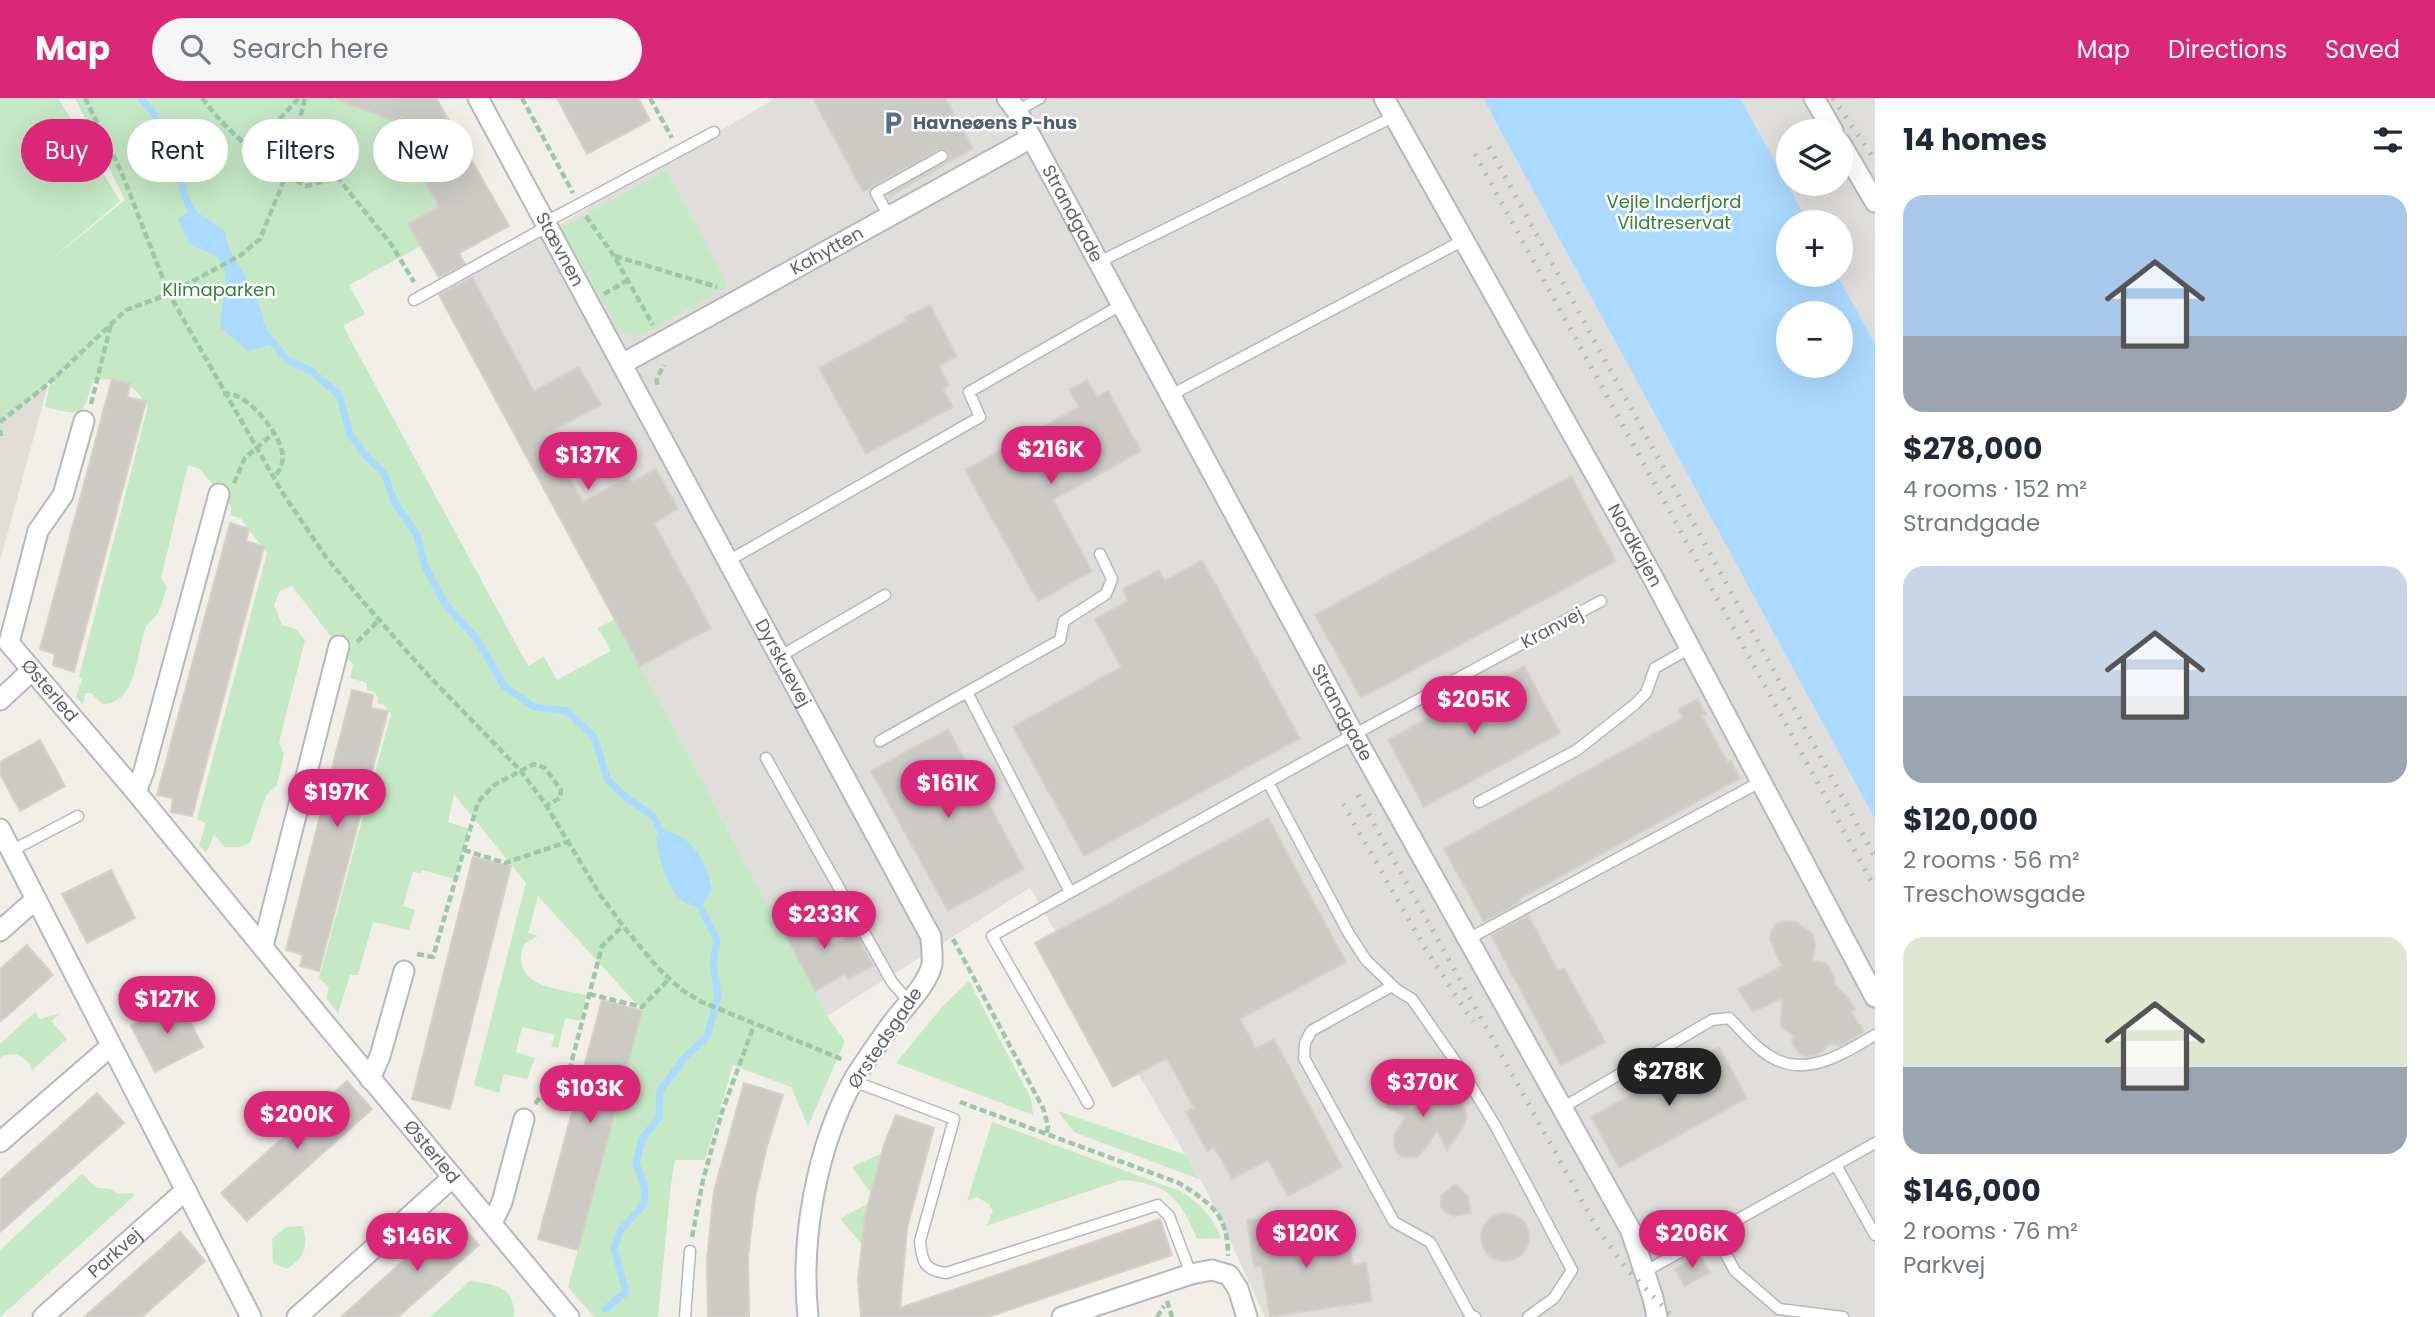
<!DOCTYPE html>
<meta charset="utf-8">
<style>
:root{--surface:#fff;--page:#f6f6f7;--text:#1f2937;--muted:#747a83;--accent:#db2777}
body{margin:0;font-family:Poppins,sans-serif;background:var(--page);color:var(--text);height:100vh;display:flex;flex-direction:column;font-size:26px;white-space:nowrap}
*{box-sizing:border-box;margin:0}
p{font-size:23px;color:var(--muted)}
.icon{flex:none;width:38px;height:38px;fill:none;stroke:currentColor;stroke-width:2;stroke-linecap:round;stroke-linejoin:round}
.map{position:relative;flex:1;overflow:hidden}
.sheet{display:flex;flex-direction:column;background:var(--surface);width:560px}
.sheet>*{flex:none}
.hud{position:absolute;left:21px;top:21px;width:665px;height:63px;display:flex;gap:14px}
.buttons{position:absolute;left:1776px;top:21px;display:grid;gap:14px}
.buttons a{display:grid;place-items:center;width:77px;height:77px;border-radius:50%;background:var(--surface);box-shadow:0 7px 28px #0002;font-size:35px}
.price{position:absolute;translate:-50% -60px;padding:0 16px;border-radius:24px;background:var(--accent);color:#fff;font-size:23px;line-height:46px;filter:drop-shadow(0 2px 4px #0008)}
.price::after{content:'';position:absolute;left:50%;top:42px;width:21px;height:16px;margin-left:-10px;background:inherit;clip-path:polygon(0 0,100% 0,50% 100%)}
.price.current{background:#222;color:#fff}
ul{padding:0;list-style:none}
li{display:grid;align-content:center;gap:14px;height:371px;padding:0 28px}
li span{display:grid;place-items:center;height:217px;border-radius:21px;color:#555}
li>.icon{margin-inline-start:auto}
span .icon{width:126px;height:126px;fill:#fffc;stroke-width:1}
li b{font-size:30px}
h2{display:flex;justify-content:space-between;align-items:center;height:84px;padding:0 28px;font-size:30px}
.pill{padding:0 24px;border-radius:32px;background:var(--surface);box-shadow:0 7px 28px #0002;font-size:24px;line-height:63px}
.pill.current{background:var(--accent);color:#fff}
header{display:flex;align-items:center;gap:42px;box-sizing:border-box;height:98px;padding:0 35px;background:var(--accent);color:#fff}
header strong{font-size:33px}
nav{display:flex;gap:38px;margin-inline-start:auto;font-size:24px}
.search{width:490px;height:63px;background:var(--page);display:flex;align-items:center;gap:18px;box-sizing:border-box;padding:0 24px;border-radius:38px;color:var(--muted);font-size:26px}
main{display:flex;flex:1;min-height:0}
.map>svg:first-child{display:block}
.industrial{fill:#e0deda;fill-rule:evenodd}
.education{fill:#e1ded6}
.green{fill:#c5e8c5}
.water{fill:#aadaff;fill-rule:evenodd}
.lines{fill:none;stroke-linecap:round;stroke-linejoin:round}
.stream{stroke:#aadaff;stroke-width:7}
.building{fill:#cccac5;stroke:#d6d1c6;stroke-width:2}
.service-casing{stroke:#b5b8bc;stroke-width:13}
.minor-casing{stroke:#b5b8bc;stroke-width:23}
.path{stroke:#9cc7a9;stroke-width:4.5;stroke-dasharray:7 3.5;stroke-linecap:butt}
.service{stroke:#fff;stroke-width:10}
.minor{stroke:#fff;stroke-width:19}
.rail{stroke:#b6b7b8;stroke-width:5;stroke-dasharray:2 9;stroke-linecap:butt}
.labels{text-anchor:middle;stroke-width:5;stroke-linejoin:round;paint-order:stroke}
.service-label{font-size:18px;font-weight:bold;fill:#4e5e75;stroke:#fff;text-anchor:start}
.park-label{font-size:18px;fill:#348238;stroke:#fff}
.street-label{font-size:18px;fill:#5f6368;stroke:#fff}
</style>
<header>
<strong>Map</strong>
<div class="search"><svg class="icon" aria-label="search" viewBox="0 0 24 24"><circle cx="10" cy="10" r="6"/><path d="M15 15l6 6"/></svg>Search here</div>
<nav><a>Map</a><a>Directions</a><a>Saved</a></nav>
</header>
<main>
<div class="map">
<svg width="1875" height="1219" viewBox="0 0 1875 1219">
<rect width="100%" height="100%" fill="#f1efe8"/>
<path class="industrial" d="M776,0h1099v1219h-610l-56,-122 -179,-307 -203,128 -386,-722zM1788,33h53v53h-53zM1788,124h53v53h-53zM1788,215h53v53h-53z"/>
<path class="education" d="M0,219l49,64 -49,180z"/>
<path class="green" d="M0,0h58l62,103 -73,62 78,-63 -50,-102h257l60,22 47,87 -18,39 -72,39 16,29 -22,12 185,340 16,-9 13,23 54,-29 -13,-23 17,-9 212,397 18,25 -37,85 -17,-39 -58,-22 -28,95h-30l-4,24 -13,133h-64l-26,-30 74,-277 -104,-114 -10,37 10,3 -14,8c-16,43 33,44 62,51l-6,26 -15,-3 -7,30 -7,-2 4,-11 -33,-8 -6,25 19,6 -8,21 -23,-5 -5,19 -25,-8 52,-202 -72,-89 -6,28 21,7 -14,50 -33,-9 -1,3 -8,-1 -10,34 12,4 -6,20 -36,-8 -15,53h-8l-12,38 -12,-15 3,-10 -10,-10 72,-264 -7,-9 -7,-2 1,-6 -4,-5 -7,-2v-7l-17,-5 3,-13 -61,-79 -12,5 -6,14 8,20 14,4 9,11 -26,102 5,12 -7,31 -11,10 -16,48 -10,4h-15l-11,-12 -8,18 -7,-8 7,-22 -9,-4 70,-266 -27,-35 -10,-3 2,-7 -32,-39 -12,-4 -27,113 6,9c-3,8 -5,18 -9,26 -3,6 -11,9 -13,16 -8,24 -9,76 -43,75l-11,-11h-6l-2,12 -7,-8 6,-18 -3,-2 69,-272c-20,-24 -23,-27 -55,-25 -10,37 -10,36 -48,27l4,-20 6,-5 -6,-1 -49,39z
M666,73l62,115 -81,46c-13,6 -19,4 -29,-5l-57,-99z
M969,883l62,118 2,16 -137,-52 46,-56z
M35,914l5,7 21,-6 -10,8 16,18 -35,31 -4,-8 -11,-8 -12,1 -5,4v-15z
M1058,1013l128,44 13,24 -125,-47z
M992,1024l188,69c19,11 33,25 41,47l-24,1c-17,-41 -29,-56 -76,-59l-135,46 7,-15 -4,-7 -12,-7 -10,4z
M882,1055l-11,40 -19,-26z
M82,1076l15,14 13,1 8,5 14,-1 2,3 -134,121v-67z
M869,1105l-7,41 -22,-25z
M303,1128c5,21 2,31 -16,43l-14,-6 -1,-24 14,-12z
M470,1183c25,3 45,5 44,36h-84z"/>
<path class="water" d="M1483,0h257l68,124h-20v53h49l38,69v475zM1841,215v53h-53v-53z
M192,111l33,22c3,25 22,43 31,66 8,18 6,28 19,46l-27,8 -28,-24 6,-54 -9,-17 -28,-12 -11,-25z
M661,733c29,0 48,34 51,60l-12,16c-29,1 -41,-47 -44,-69z"/>
<g class="lines">
<path class="stream" d="M141,0c12,15 28,33 33,52 6,23 6,45 21,65
M269,240l18,22 24,11 28,24 11,39 17,23 17,16 11,30 22,32 8,31 20,38 32,35 27,47 30,21 33,4 27,26 14,43 19,18 26,18 12,23
M605,1211l21,-17 -12,-44 6,-17 24,-27 1,-15 -9,-26 6,-24 17,-22 1,-26 24,-33 23,-21 11,-41 -5,-33 4,-23 -21,-41"/>
</g>
<path class="building" d="M337,0h99l73,128 -50,27 6,11 -26,14 -31,-54 31,-17 -47,-87 -55,-20z
M557,0h81l12,22 -63,34z
M813,0h132l28,50 -83,48 -1,-2 57,-32 3,-5 -1,-5 -5,-3 -5,1 -75,42z
M472,179l62,114 45,-24 22,38 -55,29 37,68 46,-25 3,5 24,-13 22,40 -24,14 57,105 -71,38 -201,-371z
M930,207l27,51 -18,10 10,19 -6,4 10,18 -87,47 -47,-86 87,-47 -2,-3z
M112,281l18,5 -3,13 19,4 -72,271 -21,-7 2,-11 -15,-5z
M1087,282l10,17 11,-6 33,60 -88,49 39,71 -54,30 -73,-131 114,-63 -10,-17z
M1571,378l45,85 -255,137 -46,-83z
M230,425l19,6 -3,12 18,6 -72,269 -21,-4 2,-14 -16,-3z
M1202,462l98,178 -216,118 -71,-129 108,-60 -26,-48 33,-18 -5,-12 36,-19 6,11z
M1524,568l36,67 -136,74 -36,-67z
M352,592l21,5 -2,13 17,3 -69,260 -19,-5 3,-11 -17,-5z
M1697,601l9,15 -4,2 26,47 3,-2 9,17 -221,121 2,3 -37,20 -40,-73 239,-131 -4,-9z
M948,631l76,140 -76,42 -77,-140z
M40,642l25,46 -45,25 -20,-37v-12z
M1268,720l78,144 -106,57 16,30 18,-10 68,128 -54,29 -20,-36 -36,19 -18,-32 -7,4 -21,-39 8,-4 -27,-50 -54,29 -78,-144z
M473,759l38,9 -61,243 -38,-10z
M111,772l24,48 -48,25 -25,-49z
M812,810l20,37 24,-12 17,33 -25,13 -3,-5 -30,17 -35,-66z
M1528,817l30,56 6,-3 41,74 -44,24 -70,-131z
M1784,823l12,1 17,12 2,12 -3,15 13,2 4,4 6,11 -1,6 15,15 6,10 -5,2 12,17 1,5 -23,13 -9,-3 -14,12 -10,2 -7,-3 -8,-12 2,-6 -13,-10 1,-28 -29,14 -15,-23 44,-23 -12,-26 1,-9 5,-7z
M27,847l26,30 -53,47v-53z
M179,902l24,47 -48,25 -24,-46z
M602,902l40,11 -64,239 -40,-11z
M1719,949l28,51 -128,70 -28,-51z
M1392,978l19,35 24,-18 9,-1 16,7 7,16 -2,9 -18,26 -10,-19 -16,23 -5,3h-14l-5,-4 -3,-6v-12l12,-18 -20,-10 -11,-21z
M347,983l25,28 -125,112 -26,-28z
M744,985l39,12 -16,51 -12,52 -7,59 1,60h-41l-1,-58 7,-68z
M97,995l27,30 -124,109v-52z
M896,1017l38,13 -27,100 -7,80 260,-89 12,36 -184,62h-127l-3,-36 7,-65 19,-71z
M1455,1086l13,12 3,17 -17,3 -10,-5 -3,-4v-11z
M1481 1139a24 24 0 1 1 48 0a24 24 0 1 1-48 0Z
M1283,1117l4,30 60,-10 6,30 13,-2 6,38 -102,16 -8,-51 -8,1 -7,-47z
M453,1118l26,29 -81,72h-57z
M180,1134l25,29 -63,56h-58z
M1700,1157l10,17 -25,14 -10,-17z"/>
<g class="lines">
<g class="service-casing">
<path id="service" d="M1017,13l23,-13
M889,118l-13,-23 66,-37
M546,124l168,-90
M1099,164l296,-146
M414,202l134,-74
M1171,297l293,-155
M728,463l252,-144 -11,-25 152,-87
M779,559l106,-62
M967,594l93,-52 4,-19 42,-27 6,-15 -12,-25
M880,643l87,-49 103,200
M766,660l126,224 17,20
M1268,684l81,152 17,26 31,30 15,9 52,75 32,53 76,143 -18,28 -26,19
M1479,704l98,-52 57,-45 12,-12 9,-25 35,-20
M11,753l67,-35
M1468,841l292,-157
M1392,888l-81,45 -6,12 -1,15 90,164 36,20 40,73 5,2
M853,983l101,38 -34,122c2,21 4,29 26,32l212,-68 11,11 22,58
M1088,1005l-96,-167 339,-189 270,-146
M1562,1010l150,-88 17,-2c10,10 20,22 31,31 39,34 79,7 115,-14
M1836,1067l39,70
M1714,1135l21,38 44,38 64,8
M1644,1174l231,-129
M685,1219l5,-66"/>
</g>
<g class="minor-casing">
<g id="minor">
<path id="s1" d="M478,0l453,839c0,9 2,19 1,27 -4,21 -30,45 -42,62 -12,17 -25,35 -36,53 -38,69 -54,160 -46,238"/>
<path id="s2" d="M1007,0l10,13 337,624 277,496 22,67 4,19"/>
<path id="s3" d="M1384,0l267,476 224,423"/>
<path d="M1814,0l19,33"/>
<path d="M1841,46l34,58"/>
<path id="s4" d="M622,266l409,-226"/>
<path id="s5" d="M84,323l-21,74 -25,36 -29,112 127,149 187,229 246,296"/>
<path d="M0,602l32,-30"/>
<path d="M136,694l8,-21 75,-277"/>
<path d="M0,731l251,488"/>
<path d="M0,833l36,-32"/>
<path d="M263,848l76,-300"/>
<path d="M370,981l10,-23 24,-85"/>
<path d="M0,1044l111,-96"/>
<path d="M492,1125l10,-21 22,-83"/>
<path id="s6" d="M43,1219l143,-127"/>
<path d="M297,1219l156,-140"/>
<path d="M1062,1219l129,-43 21,-4 17,5 9,14 9,28"/>
</g>
</g>
<path class="path" d="M85,0l36,73 48,123 113,198 44,65 40,48 59,67 95,98 24,32 55,91 24,33 35,42 24,22 20,12 142,58
M202,0c28,37 63,66 104,88l32,-8 53,66 23,38
M522,0l51,95
M650,0l22,40
M251,52l48,-52
M586,118l28,40 39,69
M615,158l102,31
M604,196l24,-14
M657,287v-7l7,-13
M223,295c6,1 11,1 16,4 17,8 49,46 43,66 -1,5 -5,11 -8,15
M91,306l20,-80
M0,324l48,-38 78,-74 43,-16 72,-39 19,-16 26,-64 19,-77
M0,332l1,6
M234,385l11,-25 29,-25
M357,544l22,-22
M464,752l41,13 62,-21
M953,841l90,169 5,18 -2,9
M417,856l16,3 45,-155 16,-17 40,-21 11,4 16,22 -1,8 -14,8
M589,896l53,13 27,-28
M960,1004l219,81c33,21 49,32 49,73
M535,1006l5,-7 21,5 41,-156 21,-20
M692,1139l11,-57 19,-68 32,-87
M1167,1203l5,16
M1157,1219l7,-11"/>
<use href="#service" class="service"/>
<use href="#minor" class="minor"/>
<path class="rail" d="M1833,0l42,62
M1489,49l386,710
M1475,56l400,734
M1358,697l239,433 30,41 46,48
M1343,706l82,144 48,74"/>
</g>
<defs>
<g id="parking-bare" transform="scale(1.89)"><path d="M-3.5-5.5H1a3.5 3.5 0 0 1 0 7H-1V5.5H-3.5ZM-1-3.4V-.6H.8a1.4 1.4 0 0 0 0-2.8Z" fill="#5c6f8a" stroke="#fff" stroke-width="2.5" paint-order="stroke"/></g>
</defs>
<g fill-rule="evenodd">
<use href="#parking-bare" x="893" y="25"/>
</g>
<g class="labels">
<g class="service-label">
<text x="913" y="31">Havneøens P-hus</text>
</g>
<g class="park-label">
<text x="1674" y="110">Vejle Inderfjord<tspan x="1674" dy="21">Vildtreservat</tspan></text>
<text x="219" y="198">Klimaparken</text>
</g>
<g class="street-label">
<text dy="6" stroke="none"><textPath href="#s2" startOffset="133">Strandgade</textPath></text>
<text dy="6" stroke="none"><textPath href="#s1" startOffset="172">Stævnen</textPath></text>
<text dy="6" stroke="none"><textPath href="#s4" startOffset="234">Kahytten</textPath></text>
<text dy="6" stroke="none"><textPath href="#s3" startOffset="513">Nordkajen</textPath></text>
<text transform="translate(1552 530) rotate(-28)" y="6">Kranvej</text>
<text dy="6" stroke="none"><textPath href="#s1" startOffset="642">Dyrskuevej</textPath></text>
<text dy="6" stroke="none"><textPath href="#s5" startOffset="299">Østerled</textPath></text>
<text dy="6" stroke="none"><textPath href="#s2" startOffset="700">Strandgade</textPath></text>
<text transform="translate(885 940) rotate(-56)" y="6">Ørstedsgade</text>
<text dy="6" stroke="none"><textPath href="#s5" startOffset="898">Østerled</textPath></text>
<text dy="6" stroke="none"><textPath href="#s6" startOffset="96">Parkvej</textPath></text>
</g>
</g>
</svg>
<div class="buttons">
<a><svg class="icon" aria-label="layers" viewBox="0 0 24 24"><path d="M12 4l9 5-9 5-9-5zM3 14l9 5 9-5"/></svg></a>
<a>+</a>
<a>−</a>
</div>
<b class="price" style="left:1051px;top:388px">$216K</b>
<b class="price" style="left:588px;top:394px">$137K</b>
<b class="price" style="left:1474px;top:638px">$205K</b>
<b class="price" style="left:948px;top:722px">$161K</b>
<b class="price" style="left:337px;top:731px">$197K</b>
<b class="price" style="left:824px;top:853px">$233K</b>
<b class="price" style="left:167px;top:938px">$127K</b>
<b class="price current" style="left:1669px;top:1010px">$278K</b>
<b class="price" style="left:1423px;top:1021px">$370K</b>
<b class="price" style="left:590px;top:1027px">$103K</b>
<b class="price" style="left:297px;top:1053px">$200K</b>
<b class="price" style="left:1306px;top:1172px">$120K</b>
<b class="price" style="left:1692px;top:1172px">$206K</b>
<b class="price" style="left:417px;top:1175px">$146K</b>
<div class="hud">
<a class="pill current">Buy</a>
<a class="pill">Rent</a>
<a class="pill">Filters</a>
<a class="pill">New</a>
</div>
</div>
<section class="sheet">
<h2>14 homes<svg class="icon" aria-label="filters" viewBox="0 0 24 24"><path d="M4 7h16M4 17h16"/><circle cx="9" cy="7" r="2"/><circle cx="15" cy="17" r="2"/></svg></h2>
<ul>
<li><span style="background:linear-gradient(#a9c7e8 65%,#9aa5b1 0)"><svg class="icon" aria-label="home" viewBox="0 0 24 24"><path d="M3 11l9-7 9 7M6 9v11h12V9"/></svg></span><div><b>$278,000</b><p>4 rooms · 152 m²</p><p>Strandgade</p></div></li>
<li><span style="background:linear-gradient(#c9d6e8 60%,#9aa5b1 0)"><svg class="icon" aria-label="home" viewBox="0 0 24 24"><path d="M3 11l9-7 9 7M6 9v11h12V9"/></svg></span><div><b>$120,000</b><p>2 rooms · 56 m²</p><p>Treschowsgade</p></div></li>
<li><span style="background:linear-gradient(#dfe7d0 60%,#9aa5b1 0)"><svg class="icon" aria-label="home" viewBox="0 0 24 24"><path d="M3 11l9-7 9 7M6 9v11h12V9"/></svg></span><div><b>$146,000</b><p>2 rooms · 76 m²</p><p>Parkvej</p></div></li>
</ul>
</section>
</main>
